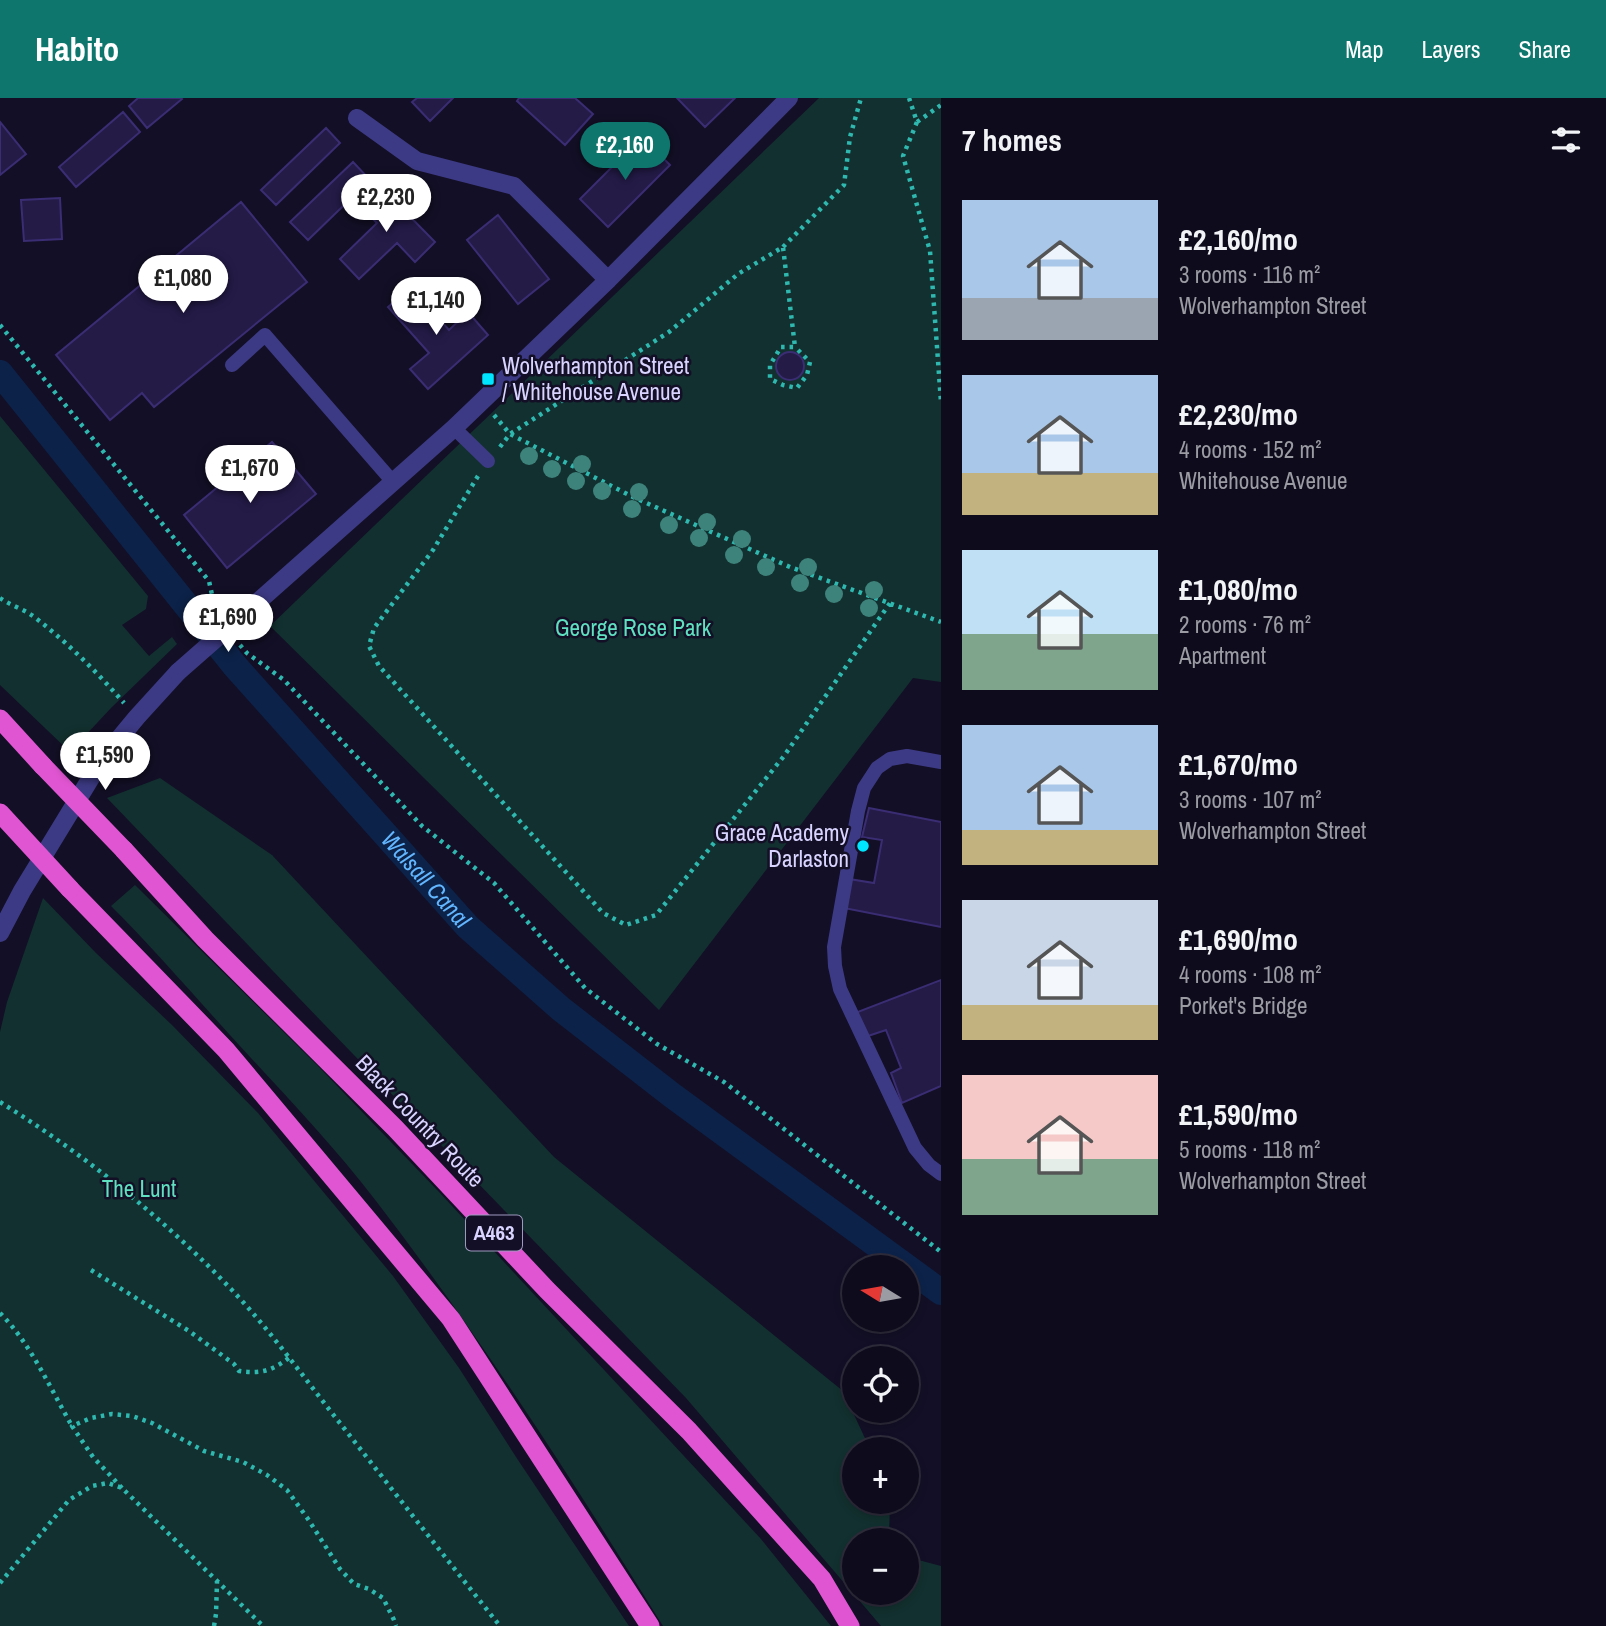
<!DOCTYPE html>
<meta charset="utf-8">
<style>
:root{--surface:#0e0b1c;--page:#171425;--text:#f1f3f6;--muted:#9b9ba3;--line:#2e2b3b;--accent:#0f766e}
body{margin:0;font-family:"Archivo Narrow",sans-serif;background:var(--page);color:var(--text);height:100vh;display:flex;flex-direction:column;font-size:26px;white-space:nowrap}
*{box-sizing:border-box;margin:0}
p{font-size:23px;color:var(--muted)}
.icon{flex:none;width:38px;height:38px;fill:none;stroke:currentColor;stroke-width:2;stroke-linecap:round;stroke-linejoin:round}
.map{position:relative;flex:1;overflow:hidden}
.panel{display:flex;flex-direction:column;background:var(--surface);width:665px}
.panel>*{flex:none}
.needle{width:46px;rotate:281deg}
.tools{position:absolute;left:842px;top:1157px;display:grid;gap:14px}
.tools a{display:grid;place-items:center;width:77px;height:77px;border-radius:50%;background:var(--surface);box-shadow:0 4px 10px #0003,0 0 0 2px var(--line);font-size:35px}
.price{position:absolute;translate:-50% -60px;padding:0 16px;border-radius:24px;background:#fff;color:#222;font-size:23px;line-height:46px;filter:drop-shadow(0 2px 4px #0008)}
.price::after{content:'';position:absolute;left:50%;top:42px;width:21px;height:16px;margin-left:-10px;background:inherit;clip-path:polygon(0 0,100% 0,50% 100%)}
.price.on{background:var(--accent);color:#fff}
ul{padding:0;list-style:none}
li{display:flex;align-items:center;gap:21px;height:175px;padding:0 21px}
li span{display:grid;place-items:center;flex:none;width:196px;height:140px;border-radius:0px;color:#555}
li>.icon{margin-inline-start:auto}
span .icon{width:84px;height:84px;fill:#fffc;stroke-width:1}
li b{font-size:30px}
h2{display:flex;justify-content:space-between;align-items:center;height:84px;padding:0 21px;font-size:30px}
header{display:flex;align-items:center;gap:42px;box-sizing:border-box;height:98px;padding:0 35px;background:var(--accent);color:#fff}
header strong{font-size:33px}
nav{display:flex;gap:38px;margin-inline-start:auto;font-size:24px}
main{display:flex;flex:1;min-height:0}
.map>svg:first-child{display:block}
.green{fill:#12302f}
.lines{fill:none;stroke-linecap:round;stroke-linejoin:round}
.canal{stroke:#0c2248;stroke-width:26}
.building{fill:#241b47;stroke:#3b2d73;stroke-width:2}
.path{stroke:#2fb8b0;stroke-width:4.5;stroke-dasharray:3.5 5;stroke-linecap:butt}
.service{stroke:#3d3a85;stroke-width:14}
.minor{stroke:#3d3a85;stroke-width:18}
.tertiary{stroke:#3d3a85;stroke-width:18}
.trunk{stroke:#e055d1;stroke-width:19}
.tertiary-bridge{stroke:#3d3a85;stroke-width:18}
.trunk-bridge{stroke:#e055d1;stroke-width:19}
.tree{fill:#3d827b}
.poi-dot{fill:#00e5ff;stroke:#130f26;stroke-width:2.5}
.labels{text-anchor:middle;stroke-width:5;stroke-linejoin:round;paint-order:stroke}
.shield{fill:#130f26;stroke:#9e99be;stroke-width:2}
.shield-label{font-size:21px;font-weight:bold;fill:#d9d4ff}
.poi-label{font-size:23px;fill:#d9d4ff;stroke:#130f26;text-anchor:start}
.park-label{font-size:23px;fill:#5fe0c0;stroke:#130f26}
.street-label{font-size:23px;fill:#d9d4ff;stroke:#130f26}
.water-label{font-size:24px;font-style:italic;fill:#62b6ff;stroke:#130f26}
</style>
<header>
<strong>Habito</strong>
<nav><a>Map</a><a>Layers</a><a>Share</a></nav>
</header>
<main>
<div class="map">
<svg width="941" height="1528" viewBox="0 0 941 1528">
<rect width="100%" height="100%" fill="#130f26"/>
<path class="green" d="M819,0h122v584l-28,-4 -254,332 -389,-384z
M0,318l148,180 -2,13 -24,16 27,31 23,-19 5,7 -66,64 -41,44 -70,-67z
M160,680l112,77 282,302 289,234 27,58h-16v53h36l-1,38h-35v52h52l1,-35 34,9v60h-60l-195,-228 -364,-376 -215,-224z
M135,787l183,181 121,126 322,347 70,87h-168c-90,-145 -183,-290 -287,-425 -45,-59 -97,-112 -147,-167 -39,-43 -77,-87 -118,-128z
M43,800l53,55 76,72 86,88 135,163 66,92 59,92 111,166h-629v-594l7,-30z"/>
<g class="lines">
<path class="canal" id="s1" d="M0,275l235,293 233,261 93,82 112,87 268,196"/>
</g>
<path class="building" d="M138,0h43l1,1 -35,29 -18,-22z
M417,0h36l-23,23 -18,-19z
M519,0h56l18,16 -28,31 -48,-44z
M677,0h58l-30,29z
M123,14l17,20 -64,55 -17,-20z
M0,24l26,32 -26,21z
M326,30l14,15 -64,62 -15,-15z
M642,39l28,28 -62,62 -28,-28z
M353,64l17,18 -62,60 -18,-18z
M379,87l56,57 -20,20 -18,-19 -38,36 -19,-20 37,-36 -18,-18z
M60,100l2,41 -38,2 -3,-41z
M241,104l66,80 -153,125 -12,-14 -32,27 -54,-65z
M498,117l51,64 -31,25 -51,-64z
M411,189l38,43 19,-18 20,23 -60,54 -18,-20 19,-16 -41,-46z
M776 268a14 14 0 1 1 28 0a14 14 0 1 1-28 0Z
M272,344l44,52 -89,74 -43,-53z
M869,710l72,14v105l-97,-19 5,-29 25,4 8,-43 -20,-3z
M941,882v106l-39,17 -11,-30 10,-5 -15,-38 -21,7 -10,-24z"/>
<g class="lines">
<path class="path" d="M909,0l8,24 -14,34 27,95 11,151
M917,24l24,-17
M783,149l61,-62 6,-48 11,-39
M0,227l209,256 7,32
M494,317l16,19 159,-102 69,-58 45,-27 12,100h-14l-11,18v14l13,6 14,3 10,-13 3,-13 -15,-15
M500,349l10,-13 123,63 157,70 151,55
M478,378l-45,74 -59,78 -5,18 10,20 224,247 23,12 30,-10 128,-159 106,-153
M0,500c10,7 23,11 33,18 34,26 63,55 91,87
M240,547l7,8 37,27 138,146 72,57 91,105 72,56 67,38 217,170
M0,1004c84,52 163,116 231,187 37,39 68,82 101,124 56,71 111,142 168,213
M91,1172l98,61 45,33 5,7c22,3 32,0 50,-13
M0,1215c31,31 50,75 72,113
M122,1390l-29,-31 -21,-31 19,-8 21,-4 20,2 20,7 52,28 39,11 24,13 20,15 21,29 32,50 14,15 15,5 14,9 11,22 2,6
M0,1485l69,-83 23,-14 16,-3 14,5 141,138
M214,1528l2,-12 1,-32"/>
<path class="service" d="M232,267l33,-30 128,147
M454,330l34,33
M941,664l-34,-6 -17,3 -13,9 -13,20 -6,23 -24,136 1,19 5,23 75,159 14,17 12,9"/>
<path class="minor" d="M357,20l60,43 97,25 94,94"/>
<path class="tertiary" d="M252,509l202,-179 154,-148 181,-182
M0,835l22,-42 81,-133 34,-41 41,-45"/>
<path class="trunk" d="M0,621l43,47
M124,752l81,89 190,189 152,162 142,141 133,148 28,47
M70,791l156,161 225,269 199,307"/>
<path class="tertiary-bridge" d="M178,574l74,-65"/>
<path class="trunk-bridge" d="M43,668l81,84
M0,715l70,76"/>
</g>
<g class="tree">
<circle cx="529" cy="358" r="9"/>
<circle cx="582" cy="366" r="9"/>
<circle cx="552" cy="371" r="9"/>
<circle cx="576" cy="383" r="9"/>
<circle cx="602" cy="393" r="9"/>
<circle cx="639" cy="394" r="9"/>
<circle cx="632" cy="411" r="9"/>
<circle cx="707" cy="424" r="9"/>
<circle cx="669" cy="427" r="9"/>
<circle cx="699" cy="440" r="9"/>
<circle cx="742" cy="441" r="9"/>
<circle cx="734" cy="457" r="9"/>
<circle cx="766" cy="469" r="9"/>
<circle cx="808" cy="469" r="9"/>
<circle cx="800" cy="485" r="9"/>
<circle cx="874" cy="492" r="9"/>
<circle cx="834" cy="496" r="9"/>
<circle cx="869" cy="510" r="9"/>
</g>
<g class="poi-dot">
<rect x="481" y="274" width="14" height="14" rx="3.5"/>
<circle cx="863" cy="748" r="7"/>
</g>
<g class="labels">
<rect class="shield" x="466" y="1117.5" width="56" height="35" rx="5"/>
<g class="shield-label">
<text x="494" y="1142">A463</text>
</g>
<g class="poi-label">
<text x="502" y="276">Wolverhampton Street<tspan x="502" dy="26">/ Whitehouse Avenue</tspan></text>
<text x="849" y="743" text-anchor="end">Grace Academy<tspan x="849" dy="26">Darlaston</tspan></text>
</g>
<g class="park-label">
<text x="633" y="538">George Rose Park</text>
<text x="139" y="1099">The Lunt</text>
</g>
<g class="street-label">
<text transform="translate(420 1023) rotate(46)" y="8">Black Country Route</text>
</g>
<g class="water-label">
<text dy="8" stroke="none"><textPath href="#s1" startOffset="662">Walsall Canal</textPath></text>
</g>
</g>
</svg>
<div class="tools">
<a><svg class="needle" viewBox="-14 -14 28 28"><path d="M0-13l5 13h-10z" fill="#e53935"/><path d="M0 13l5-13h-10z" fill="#9b9ba3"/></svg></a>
<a><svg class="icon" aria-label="locate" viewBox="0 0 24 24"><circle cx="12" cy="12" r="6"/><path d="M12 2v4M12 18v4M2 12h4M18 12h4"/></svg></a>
<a>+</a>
<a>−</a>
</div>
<b class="price on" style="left:625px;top:84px">£2,160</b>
<b class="price" style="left:386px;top:136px">£2,230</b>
<b class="price" style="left:183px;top:217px">£1,080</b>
<b class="price" style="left:436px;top:239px">£1,140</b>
<b class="price" style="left:250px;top:407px">£1,670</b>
<b class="price" style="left:228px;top:556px">£1,690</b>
<b class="price" style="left:105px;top:694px">£1,590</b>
</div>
<section class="panel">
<h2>7 homes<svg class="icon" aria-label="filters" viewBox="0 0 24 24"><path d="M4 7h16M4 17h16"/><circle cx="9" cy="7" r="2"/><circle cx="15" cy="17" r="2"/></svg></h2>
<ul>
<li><span style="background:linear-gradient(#a9c7e8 70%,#9aa5b1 0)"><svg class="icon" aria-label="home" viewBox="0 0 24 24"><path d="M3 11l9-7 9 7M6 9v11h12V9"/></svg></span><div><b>£2,160/mo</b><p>3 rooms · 116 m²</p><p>Wolverhampton Street</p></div></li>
<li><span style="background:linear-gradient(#a9c7e8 70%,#c2b280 0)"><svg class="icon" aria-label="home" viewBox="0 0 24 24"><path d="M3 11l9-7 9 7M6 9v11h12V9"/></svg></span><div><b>£2,230/mo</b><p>4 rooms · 152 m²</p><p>Whitehouse Avenue</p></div></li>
<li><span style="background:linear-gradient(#bfe0f5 60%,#7fa58c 0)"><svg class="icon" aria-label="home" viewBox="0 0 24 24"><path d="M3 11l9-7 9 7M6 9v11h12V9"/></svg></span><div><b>£1,080/mo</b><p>2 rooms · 76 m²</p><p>Apartment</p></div></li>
<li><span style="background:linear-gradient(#a9c7e8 75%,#c2b280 0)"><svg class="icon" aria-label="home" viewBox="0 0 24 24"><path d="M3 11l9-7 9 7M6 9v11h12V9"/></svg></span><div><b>£1,670/mo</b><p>3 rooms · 107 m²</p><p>Wolverhampton Street</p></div></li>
<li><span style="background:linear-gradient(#c9d6e8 75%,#c2b280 0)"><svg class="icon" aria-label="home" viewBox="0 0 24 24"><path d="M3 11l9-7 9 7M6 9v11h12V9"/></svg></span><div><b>£1,690/mo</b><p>4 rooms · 108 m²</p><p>Porket's Bridge</p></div></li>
<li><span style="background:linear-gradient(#f6c9c9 60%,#7fa58c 0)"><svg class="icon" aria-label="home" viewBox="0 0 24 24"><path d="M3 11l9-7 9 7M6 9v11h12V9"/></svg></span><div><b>£1,590/mo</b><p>5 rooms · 118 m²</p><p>Wolverhampton Street</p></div></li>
</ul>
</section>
</main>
